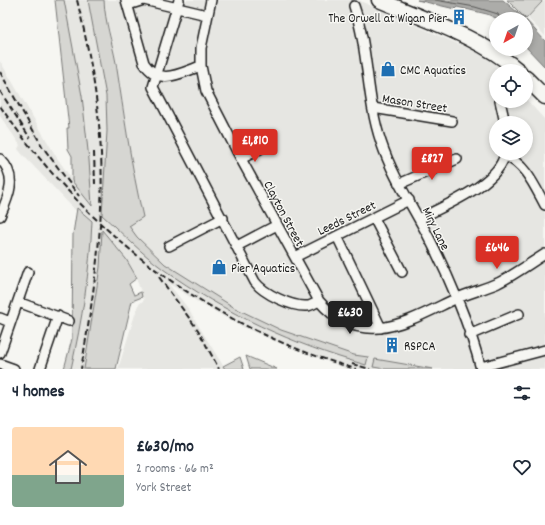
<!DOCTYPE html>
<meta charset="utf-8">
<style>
:root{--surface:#fff;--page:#f6f6f7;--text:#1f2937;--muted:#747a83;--accent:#d93025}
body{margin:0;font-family:Dekko,sans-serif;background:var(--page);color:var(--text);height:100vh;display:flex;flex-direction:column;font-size:15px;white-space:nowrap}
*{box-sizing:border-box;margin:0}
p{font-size:13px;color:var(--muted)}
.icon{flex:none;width:22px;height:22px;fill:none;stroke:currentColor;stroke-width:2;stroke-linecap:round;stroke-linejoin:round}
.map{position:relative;height:369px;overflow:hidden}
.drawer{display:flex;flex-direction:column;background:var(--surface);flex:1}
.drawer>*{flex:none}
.needle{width:26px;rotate:220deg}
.controls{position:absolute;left:489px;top:12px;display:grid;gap:8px}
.controls a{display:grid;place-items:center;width:44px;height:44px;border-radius:50%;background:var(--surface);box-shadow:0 2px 6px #0003;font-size:20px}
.price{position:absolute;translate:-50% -34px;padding:0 9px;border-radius:4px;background:var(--accent);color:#fff;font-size:13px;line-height:26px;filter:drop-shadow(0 1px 2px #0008)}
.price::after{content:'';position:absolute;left:50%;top:24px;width:12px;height:9px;margin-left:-6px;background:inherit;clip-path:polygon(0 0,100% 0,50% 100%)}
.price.current{background:#222;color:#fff}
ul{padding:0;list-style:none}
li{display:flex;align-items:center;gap:12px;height:100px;padding:0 12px}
li span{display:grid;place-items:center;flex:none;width:112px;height:80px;border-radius:4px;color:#555}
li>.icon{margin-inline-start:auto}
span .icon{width:48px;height:48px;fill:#fffc;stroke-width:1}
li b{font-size:17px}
h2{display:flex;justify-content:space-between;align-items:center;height:48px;padding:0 12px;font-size:17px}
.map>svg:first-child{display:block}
.built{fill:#e6e6e2;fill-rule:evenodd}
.green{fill:#d6d6d2;stroke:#797977}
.water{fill:#acaca9;stroke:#727271}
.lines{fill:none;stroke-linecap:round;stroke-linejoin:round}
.shore{stroke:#565654;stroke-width:1}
.minor-casing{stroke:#1c1c1c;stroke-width:12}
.highway-casing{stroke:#1c1c1c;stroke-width:17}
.minor{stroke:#f6f6f2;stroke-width:9}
.highway{stroke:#f6f6f2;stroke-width:14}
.rail{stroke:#1c1c1c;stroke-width:2;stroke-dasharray:6 3;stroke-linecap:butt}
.labels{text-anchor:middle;stroke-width:3;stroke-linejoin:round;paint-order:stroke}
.poi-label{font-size:13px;fill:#1c1c1c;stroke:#f6f6f2;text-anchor:start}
.street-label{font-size:13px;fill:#1c1c1c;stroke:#f6f6f2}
</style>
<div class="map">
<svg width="545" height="369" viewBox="0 0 545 369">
<rect width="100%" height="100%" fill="#f6f6f2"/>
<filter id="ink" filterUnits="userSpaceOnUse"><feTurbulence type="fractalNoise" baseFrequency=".025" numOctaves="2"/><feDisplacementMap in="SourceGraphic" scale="8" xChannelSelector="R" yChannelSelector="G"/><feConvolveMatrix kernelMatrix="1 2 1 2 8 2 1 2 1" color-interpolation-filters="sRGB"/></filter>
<g filter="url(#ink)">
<path class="built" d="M64,0h24l11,56 7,40 1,35 -5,83 41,3 -10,-45 -17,-110 -7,-33 -5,-10v-19h254l130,57 11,11 -1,3h-2v30h30v-2l19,21v249h-198l-70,-27 -30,-13 -46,-25 -33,-21 19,24 38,62h-107l20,-64 6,-5 -11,-30 -31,-40 -2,37 -16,102h-13l13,-69 8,-79 -15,-12 -1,2 -54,-57 -4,-5 2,-4 -20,-29v-55l57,97 34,48zM496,123h30v30h-30z
M545,0v36l-17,-18z"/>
<path class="green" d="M55,0h9l18,96 7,64 3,46 -20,-25v-25l-4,-7 -1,-21h2z
M88,0h16c1,23 8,41 12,63 8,51 15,103 27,154l-14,9 8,11 28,27 70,44 46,22 73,25 14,2 -2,8c-72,-20 -142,-52 -203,-96 -22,-16 -41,-36 -61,-54l5,-84 -1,-35z
M507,0h34l1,2 -16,17z
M77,208l15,13c-2,50 -10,99 -21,148h-7l8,-30 1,-105z
M102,230l24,29 11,19 -8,6 5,11 7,-3 1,5 -10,4 -16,68h-32l16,-102z
M246,356l31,13h-27z
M240,357l4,12h-19l-2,-3z
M375,359l58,10h-48l-12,-2z"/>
<path class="water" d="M417,0h86l22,19h-27l-11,-5 -30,-7 -2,2z
M526,20l19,21v26l-19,-20z"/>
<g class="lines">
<path class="shore" d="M435,0l40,7 23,7 2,5"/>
<g class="minor-casing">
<path id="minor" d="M126,0l18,63c16,24 36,10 57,3
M179,0l-26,87 102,195c9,12 37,25 52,24 4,0 8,-3 12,-5 43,50 89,20 136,-2 14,-6 29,-10 43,-16 16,-8 31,-19 47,-29
M211,0l-10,48v18l5,25 35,68 78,142
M128,5l16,-5 63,15
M354,6c15,44 12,92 27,136 11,33 30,62 46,92 20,38 44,94 54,135
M500,101l5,22
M373,108l79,13
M505,156c20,7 30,31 40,49
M0,159c18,17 9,37 0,57
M241,159l19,-10
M399,184l58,-25
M374,218l28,54
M419,219c24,-13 81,-35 86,-66
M337,236l44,92
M169,246l54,-28
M237,246l40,-21
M295,257l114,-57
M18,302l51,19
M0,318l10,4
M469,335l50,-21
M0,353l28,-81
M0,364l14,5
M481,367l64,-17
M40,369l18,-53"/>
</g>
<g class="highway-casing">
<path id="highway" d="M379,0c47,20 101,37 140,71
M526,78l19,19"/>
</g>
<use href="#minor" class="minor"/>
<use href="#highway" class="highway"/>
<path class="rail" d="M77,0c11,45 20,92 23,137 6,78 -6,156 -19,232
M0,72l42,74 37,50
M0,91l30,47
M0,106c89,128 205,219 356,263
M94,152l1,32
M159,277l39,53 21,39
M352,364l18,5"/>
</g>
</g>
<defs>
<g id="building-bare" transform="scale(1.2)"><path d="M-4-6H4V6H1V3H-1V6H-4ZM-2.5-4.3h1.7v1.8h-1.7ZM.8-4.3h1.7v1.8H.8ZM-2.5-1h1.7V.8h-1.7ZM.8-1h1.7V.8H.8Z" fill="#1f6fb2" stroke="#f6f6f2" stroke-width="2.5" paint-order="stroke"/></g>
<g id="shop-bare" transform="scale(1.2)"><path d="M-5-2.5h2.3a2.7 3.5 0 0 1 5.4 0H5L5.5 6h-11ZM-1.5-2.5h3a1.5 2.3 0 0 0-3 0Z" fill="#1f6fb2" stroke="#f6f6f2" stroke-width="2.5" paint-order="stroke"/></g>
</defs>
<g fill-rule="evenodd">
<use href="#building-bare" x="459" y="17"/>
<use href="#shop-bare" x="388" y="69"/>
<use href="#shop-bare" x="219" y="267"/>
<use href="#building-bare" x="392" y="345"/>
</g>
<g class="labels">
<g class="poi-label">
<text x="447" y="22" text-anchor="end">The Orwell at Wigan Pier</text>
<text x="400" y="74">CMC Aquatics</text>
<text x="231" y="272">Pier Aquatics</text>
<text x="404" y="350">RSPCA</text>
</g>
<g class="street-label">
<text transform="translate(415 102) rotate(9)" y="5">Mason Street</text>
<text transform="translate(285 213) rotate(62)" y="5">Clayton Street</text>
<text transform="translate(346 217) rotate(-26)" y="5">Leeds Street</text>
<text transform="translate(437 228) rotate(64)" y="5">Miry Lane</text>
</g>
</g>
</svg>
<div class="controls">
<a><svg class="needle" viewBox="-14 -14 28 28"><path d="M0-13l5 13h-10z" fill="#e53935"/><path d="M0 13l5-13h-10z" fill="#747a83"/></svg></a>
<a><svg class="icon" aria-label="locate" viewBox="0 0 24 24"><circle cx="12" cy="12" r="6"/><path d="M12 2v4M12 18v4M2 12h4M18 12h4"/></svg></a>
<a><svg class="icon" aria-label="layers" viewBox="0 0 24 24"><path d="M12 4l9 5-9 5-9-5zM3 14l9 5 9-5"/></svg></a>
</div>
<b class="price" style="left:255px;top:163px">£1,810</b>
<b class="price" style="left:432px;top:181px">£827</b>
<b class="price" style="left:497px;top:270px">£646</b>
<b class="price current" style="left:350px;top:335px">£630</b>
</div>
<section class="drawer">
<h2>4 homes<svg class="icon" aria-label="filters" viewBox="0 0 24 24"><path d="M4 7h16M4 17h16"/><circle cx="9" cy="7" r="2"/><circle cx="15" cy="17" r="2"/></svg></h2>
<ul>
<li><span style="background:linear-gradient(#ffd9b3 60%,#7fa58c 0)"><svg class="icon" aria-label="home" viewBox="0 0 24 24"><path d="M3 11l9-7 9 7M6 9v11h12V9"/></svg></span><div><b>£630/mo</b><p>2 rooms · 66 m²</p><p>York Street</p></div><svg class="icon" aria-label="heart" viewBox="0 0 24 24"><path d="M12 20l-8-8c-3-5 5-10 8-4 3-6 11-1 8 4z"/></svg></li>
</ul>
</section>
